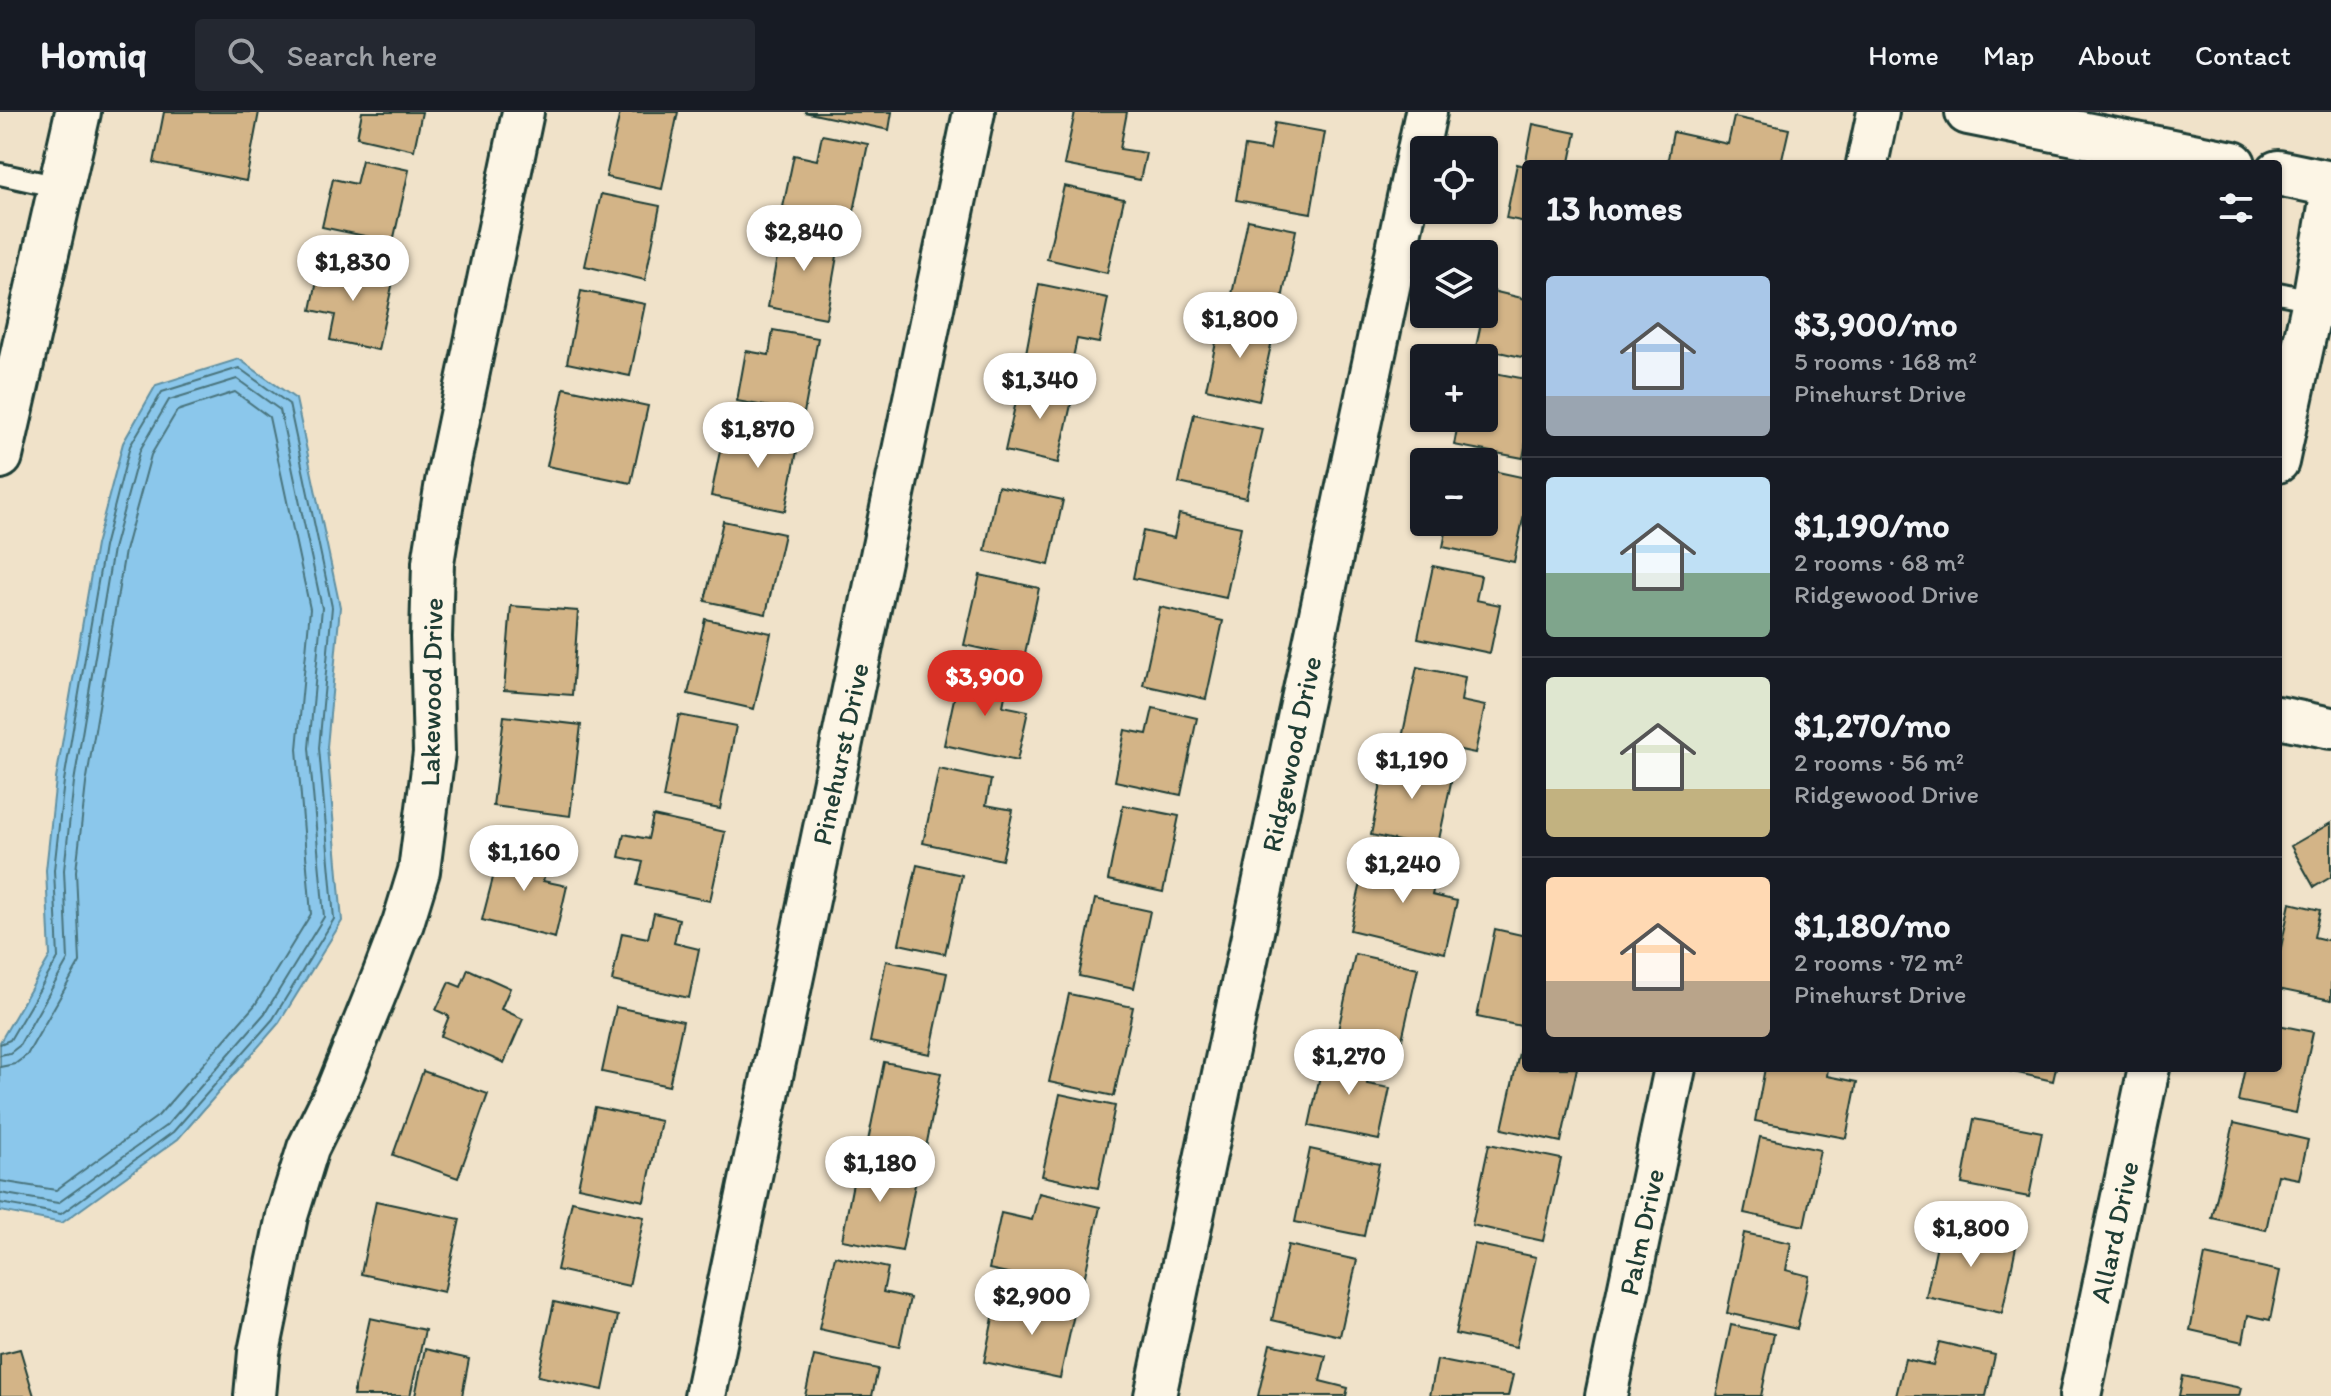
<!DOCTYPE html>
<meta charset="utf-8">
<style>
:root{--surface:#171b24;--page:#242831;--text:#f1f3f6;--muted:#9ea1a6;--line:#363941;--accent:#d93025}
body{margin:0;font-family:Itim,sans-serif;background:var(--page);color:var(--text);height:100vh;display:flex;flex-direction:column;font-size:30px;white-space:nowrap}
*{box-sizing:border-box;margin:0}
p{font-size:26px;color:var(--muted)}
.icon{flex:none;width:44px;height:44px;fill:none;stroke:currentColor;stroke-width:2;stroke-linecap:round;stroke-linejoin:round}
.map{position:relative;flex:1;overflow:hidden}
.drawer{position:absolute;left:1522px;top:48px;width:760px;height:912px;display:flex;flex-direction:column;background:var(--surface);border-radius:8px;box-shadow:0 2px 6px #0004}
.drawer>*{flex:none}
.controls{position:absolute;left:1410px;top:24px;display:grid;gap:16px}
.controls a{display:grid;place-items:center;width:88px;height:88px;border-radius:8px;background:var(--surface);box-shadow:0 2px 6px #0004;font-size:40px}
.price{position:absolute;translate:-50% -68px;padding:0 18px;border-radius:28px;background:#fff;color:#222;font-size:26px;line-height:52px;filter:drop-shadow(0 2px 4px #0008)}
.price::after{content:'';position:absolute;left:50%;top:48px;width:24px;height:18px;margin-left:-12px;background:inherit;clip-path:polygon(0 0,100% 0,50% 100%)}
.price.selected{background:var(--accent);color:#fff}
ul{padding:0;list-style:none}
li{display:flex;align-items:center;gap:24px;height:200px;padding:0 24px}
li+li{border-top:2px solid var(--line)}
li span{display:grid;place-items:center;flex:none;width:224px;height:160px;border-radius:8px;color:#555}
li>.icon{margin-inline-start:auto}
span .icon{width:96px;height:96px;fill:#fffc;stroke-width:1}
li b{font-size:34px}
h2{display:flex;justify-content:space-between;align-items:center;height:96px;padding:0 24px;font-size:34px}
header{display:flex;align-items:center;gap:48px;box-sizing:border-box;height:112px;padding:0 40px;background:var(--surface);border-bottom:2px solid var(--line)}
header strong{font-size:38px}
nav{display:flex;gap:44px;margin-inline-start:auto;font-size:28px}
.search{width:560px;height:72px;background:var(--page);display:flex;align-items:center;gap:20px;box-sizing:border-box;padding:0 28px;border-radius:8px;color:var(--muted);font-size:30px}
.map>svg:first-child{display:block}
.water{fill:#8bc7eb;stroke:#6090a2;stroke-width:2}
.lines{fill:none;stroke-linecap:round;stroke-linejoin:round}
.shore{stroke:#4a747d;stroke-width:2}
.building{fill:#d3b487;stroke:#1f3d34;stroke-width:2}
.service-casing{stroke:#1f3d34;stroke-width:26}
.minor-casing{stroke:#1f3d34;stroke-width:46}
.tertiary-casing{stroke:#1f3d34;stroke-width:50}
.service{stroke:#fcf5e5;stroke-width:20}
.minor{stroke:#fcf5e5;stroke-width:40}
.tertiary{stroke:#fcf5e5;stroke-width:44}
.labels{text-anchor:middle;stroke-width:6;stroke-linejoin:round;paint-order:stroke}
.street-label{font-size:28px;fill:#1f3d34;stroke:#fcf5e5}
</style>
<header>
<strong>Homiq</strong>
<div class="search"><svg class="icon" aria-label="search" viewBox="0 0 24 24"><circle cx="10" cy="10" r="6"/><path d="M15 15l6 6"/></svg>Search here</div>
<nav><a>Home</a><a>Map</a><a>About</a><a>Contact</a></nav>
</header>
<div class="map">
<svg width="2331" height="1284" viewBox="0 0 2331 1284">
<rect width="100%" height="100%" fill="#f0e2c9"/>
<filter id="ink" filterUnits="userSpaceOnUse"><feTurbulence type="fractalNoise" baseFrequency=".0125" numOctaves="2"/><feDisplacementMap in="SourceGraphic" scale="16" xChannelSelector="R" yChannelSelector="G"/><feConvolveMatrix kernelMatrix="1 2 1 2 8 2 1 2 1" color-interpolation-filters="sRGB"/></filter>
<g filter="url(#ink)">
<path class="water" d="M239,247l57,40 44,208 -13,140 15,174 -63,102 -101,116 -116,84 -62,-12v-169l50,-86 -4,-86 10,-91 40,-234 27,-102 33,-58z"/>
<g class="lines">
<path class="shore" d="M0,932l10,-4 48,-82 -4,-88 10,-89 40,-234 26,-101 32,-54 77,-24 50,36 43,203 -13,141 15,171 -61,100 -100,113 -112,82 -61,-11
M0,943l10,-2 9,-7 49,-86 -4,-90 10,-88 39,-233 27,-99 29,-50 68,-21 43,31 42,198 -13,140 15,169 -59,96 -98,112 -109,78 -58,-10
M0,955l15,-3 12,-9 53,-93 -4,-91 10,-87 39,-233 26,-96 26,-44 58,-19 34,25 41,192 -13,140 14,165 -56,91 -97,111 -102,74 -56,-9"/>
</g>
<path class="building" d="M164,0h95l-13,69 -92,-18z
M362,0h60l-8,38 -57,-13z
M620,0h58l-16,77 -56,-12z
M804,0h88l-3,18z
M1075,0h52l-7,37 26,4 -6,27 -76,-15z
M1734,5l55,12 -8,35h-114l6,-32 55,12z
M1275,11l50,9 -14,81 -75,-13 9,-54 25,4z
M1533,12l43,9 -6,29 12,2h-56v58l-20,-4 11,-54 8,2z
M822,23l46,9 -16,77 -69,-14 11,-52 23,5z
M362,48l47,10 -16,72 -71,-15 11,-48 23,5z
M1064,74l60,13 -17,74 -60,-14z
M601,82l59,12 -15,74 -60,-14z
M1248,108l48,10 -16,79 -49,-10z
M782,117l58,10 -14,79 -58,-11z
M321,149l73,16 -16,73 -48,-10 5,-25 -24,-5z
M1039,172l69,14 -9,45 -22,-4 -5,23 -46,-9z
M1488,178l38,9v59l-50,-11z
M581,179l64,13 -15,72 -63,-13z
M1221,207l53,12 -15,70 -53,-12z
M773,218l45,8 -14,75 -67,-12 9,-50 23,4z
M1484,259l42,8v63l-3,16 -69,-13 5,-27h25z
M1021,267l53,12 -16,72 -53,-12z
M564,276l84,18 -17,77 -84,-17z
M1194,302l68,15 -16,69 -67,-15z
M750,314l50,10 -15,75 -74,-15 10,-50 25,5z
M1484,357l42,9v27l-12,57 -71,-15 5,-25h36z
M998,374l65,14 -14,65 -64,-14z
M1179,402l62,13 -15,71 -93,-20 10,-47 31,7z
M723,409l61,13 -18,80 -61,-13z
M1433,454l48,10 -5,24 24,5 -10,48 -72,-15z
M980,463l59,13 -15,70 -60,-13z
M511,494l67,5 -6,84 -68,-5z
M1160,495l63,14 -17,78 -63,-14z
M705,507l66,14 -17,76 -66,-15z
M1417,555l48,10 -4,24 24,5 -10,47 -73,-15z
M960,559l48,10 -5,25 25,5 -11,50 -73,-16z
M1153,596l44,10 -16,77 -66,-14 10,-51 22,4z
M679,603l57,11 -16,83 -57,-11z
M504,604l77,9 -11,91 -77,-10z
M1387,642l67,14 -17,81 -66,-14z
M939,657l52,11 -5,25 27,5 -11,50 -79,-17z
M1123,693l56,11 -16,76 -55,-12z
M653,704l72,16 -15,69 -73,-16 6,-23 -24,-5 5,-23 24,5z
M2331,711v54l-17,10 -23,-41z
M502,731l48,12 -7,26 24,5 -12,52 -73,-18z
M1368,741l70,17 -6,25 25,6 -12,52 -95,-23z
M917,753l45,10 -17,79 -46,-10z
M1095,787l55,12 -16,77 -55,-12z
M2290,791l30,7 -6,27 17,4v59l-53,-11v-27z
M654,801l25,6 -5,24 25,6 -10,49 -77,-17 10,-48 26,5z
M1495,817l31,7v91l-49,-10z
M1355,842l63,14 -17,76 -63,-14z
M886,849l61,12 -17,81 -60,-12z
M468,857l42,19 -9,21 22,10 -19,44 -63,-27 8,-20 -13,-6 13,-28 12,5z
M1069,882l64,13 -19,89 -65,-14z
M616,895l67,14 -14,65 -67,-14z
M2278,913l35,7 -17,81 -58,-12 7,-33h33z
M1521,932l5,1v23h51l-16,74 -59,-13z
M1326,936l46,9 -5,27 23,4 -11,52 -70,-14z
M884,950l57,11 -16,79 -57,-11z
M1765,956h63l-1,8 30,6 -11,56 -91,-17z
M1996,956h60l-3,13z
M423,959l65,23 -30,84 -65,-23z
M1060,982l55,12 -17,82 -56,-12z
M595,995l66,14 -17,80 -66,-14z
M1974,1007l68,13 -13,65 -67,-13z
M2234,1011l74,17 -9,39 -21,-4 -12,55 -54,-12z
M1760,1025l60,13 -16,76 -60,-13z
M1489,1032l72,15 -18,82 -71,-16z
M1310,1037l69,15 -15,72 -69,-14z
M858,1045l60,12 -16,82 -60,-11z
M1039,1081l61,14 -18,82 -93,-20 12,-56 31,7z
M376,1089l84,18 -16,73 -83,-18z
M572,1089l72,16 -15,69 -72,-16z
M1941,1113l76,17 -15,71 -76,-16z
M1744,1121l47,10 -5,27 23,6 -12,53 -70,-16z
M1474,1132l62,13 -20,90 -61,-13z
M1288,1133l69,15 -17,76 -68,-16z
M2205,1143l75,16 -10,49 -22,-5 -5,27 -53,-12z
M835,1144l53,12 -5,24 27,6 -11,49 -80,-18z
M1025,1182l51,11 -16,73 -76,-16 10,-49 26,6z
M554,1190l64,14 -15,74 -65,-14z
M370,1206l55,12 -15,66h-57z
M1731,1213l43,9 -13,62h-45z
M1939,1230l56,13 -9,41h-90l9,-37 28,6z
M1270,1232l56,12 -6,25 28,7 -2,8h-88z
M20,1237l14,47h-34v-42z
M425,1237l44,10 -7,37h-47z
M814,1244l64,13 -6,27h-67z
M1437,1248l76,15 -5,21h-78z
M2183,1264l58,12 -2,8h-60z"/>
<g class="lines">
<g class="service-casing">
<path id="service" d="M0,62l59,13
M2278,181l35,7"/>
</g>
<g class="minor-casing">
<path id="minor" d="M1867,52l11,-52
M2278,350l35,-162 18,-105
M2278,605l53,11
M255,1284l4,-44 28,-136 21,-68 30,-61 44,-109 21,-55 16,-52 15,-118 -3,-116 2,-74 13,-81 77,-370
M705,1284l269,-1284
M1155,1284l271,-1284
M1606,1284l69,-328
M2080,1284l69,-328"/>
</g>
<g class="tertiary-casing">
<path id="tertiary" d="M1968,0l265,52
M2278,61l53,11
M0,344l78,-344"/>
</g>
<use href="#service" class="service"/>
<use href="#minor" class="minor"/>
<use href="#tertiary" class="tertiary"/>
</g>
</g>
<g class="labels">
<g class="street-label">
<text transform="translate(431 580) rotate(-89)" y="10">Lakewood Drive</text>
<text transform="translate(840 642) rotate(-78)" y="10">Pinehurst Drive</text>
<text transform="translate(1291 642) rotate(-78)" y="10">Ridgewood Drive</text>
<text transform="translate(1641 1120) rotate(-78)" y="10">Palm Drive</text>
<text transform="translate(2114 1120) rotate(-78)" y="10">Allard Drive</text>
</g>
</g>
</svg>
<div class="controls">
<a><svg class="icon" aria-label="locate" viewBox="0 0 24 24"><circle cx="12" cy="12" r="6"/><path d="M12 2v4M12 18v4M2 12h4M18 12h4"/></svg></a>
<a><svg class="icon" aria-label="layers" viewBox="0 0 24 24"><path d="M12 4l9 5-9 5-9-5zM3 14l9 5 9-5"/></svg></a>
<a>+</a>
<a>−</a>
</div>
<b class="price" style="left:804px;top:161px">$2,840</b>
<b class="price" style="left:353px;top:191px">$1,830</b>
<b class="price" style="left:1240px;top:248px">$1,800</b>
<b class="price" style="left:1040px;top:309px">$1,340</b>
<b class="price" style="left:758px;top:358px">$1,870</b>
<b class="price selected" style="left:985px;top:606px">$3,900</b>
<b class="price" style="left:1412px;top:689px">$1,190</b>
<b class="price" style="left:524px;top:781px">$1,160</b>
<b class="price" style="left:1403px;top:793px">$1,240</b>
<b class="price" style="left:1349px;top:985px">$1,270</b>
<b class="price" style="left:880px;top:1092px">$1,180</b>
<b class="price" style="left:1971px;top:1157px">$1,800</b>
<b class="price" style="left:1032px;top:1225px">$2,900</b>
<section class="drawer">
<h2>13 homes<svg class="icon" aria-label="filters" viewBox="0 0 24 24"><path d="M4 7h16M4 17h16"/><circle cx="9" cy="7" r="2"/><circle cx="15" cy="17" r="2"/></svg></h2>
<ul>
<li><span style="background:linear-gradient(#a9c7e8 75%,#9aa5b1 0)"><svg class="icon" aria-label="home" viewBox="0 0 24 24"><path d="M3 11l9-7 9 7M6 9v11h12V9"/></svg></span><div><b>$3,900/mo</b><p>5 rooms · 168 m²</p><p>Pinehurst Drive</p></div></li>
<li><span style="background:linear-gradient(#bfe0f5 60%,#7fa58c 0)"><svg class="icon" aria-label="home" viewBox="0 0 24 24"><path d="M3 11l9-7 9 7M6 9v11h12V9"/></svg></span><div><b>$1,190/mo</b><p>2 rooms · 68 m²</p><p>Ridgewood Drive</p></div></li>
<li><span style="background:linear-gradient(#dfe7d0 70%,#c2b280 0)"><svg class="icon" aria-label="home" viewBox="0 0 24 24"><path d="M3 11l9-7 9 7M6 9v11h12V9"/></svg></span><div><b>$1,270/mo</b><p>2 rooms · 56 m²</p><p>Ridgewood Drive</p></div></li>
<li><span style="background:linear-gradient(#ffd9b3 65%,#b9a48a 0)"><svg class="icon" aria-label="home" viewBox="0 0 24 24"><path d="M3 11l9-7 9 7M6 9v11h12V9"/></svg></span><div><b>$1,180/mo</b><p>2 rooms · 72 m²</p><p>Pinehurst Drive</p></div></li>
</ul>
</section>
</div>
